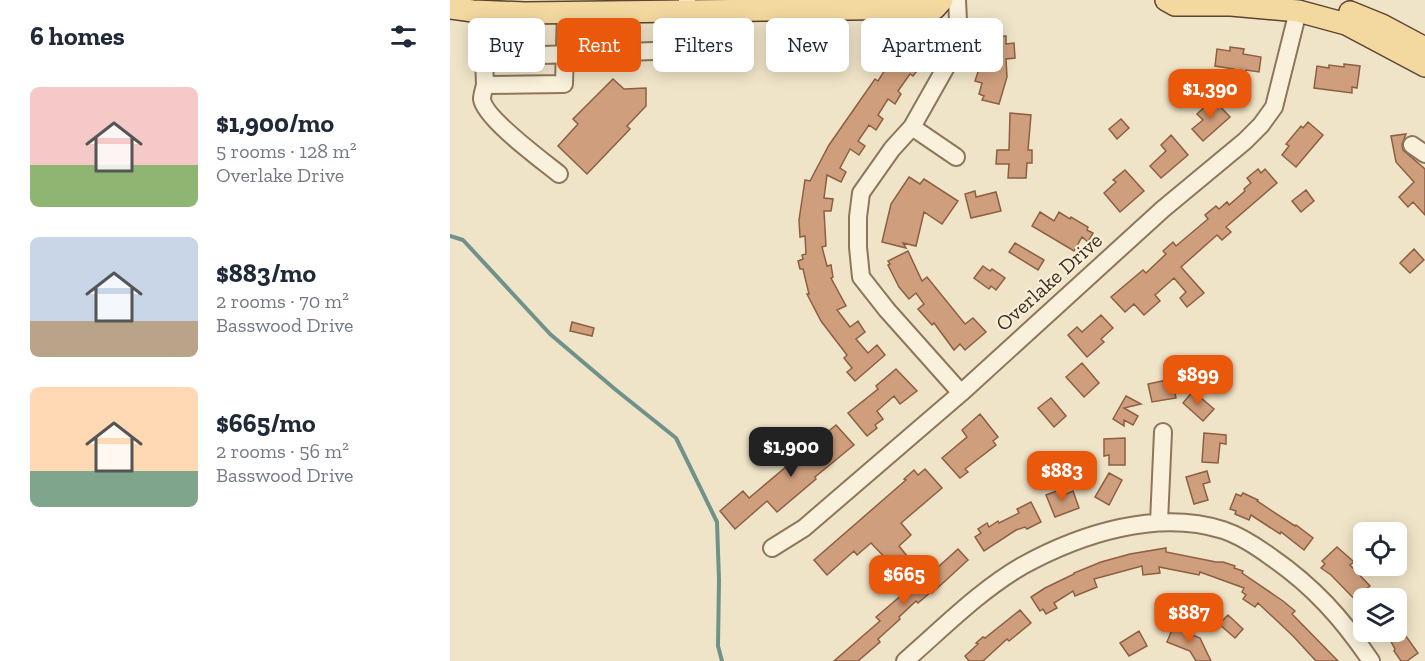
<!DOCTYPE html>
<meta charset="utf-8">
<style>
:root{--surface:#fff;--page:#f2f2f3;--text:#1f2937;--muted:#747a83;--accent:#ea580c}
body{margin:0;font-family:"Zilla Slab",serif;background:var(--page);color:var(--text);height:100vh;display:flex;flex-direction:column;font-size:22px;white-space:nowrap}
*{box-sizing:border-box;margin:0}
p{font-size:20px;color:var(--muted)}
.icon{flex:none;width:33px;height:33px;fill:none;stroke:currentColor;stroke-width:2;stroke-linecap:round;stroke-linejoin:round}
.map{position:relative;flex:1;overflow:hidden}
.side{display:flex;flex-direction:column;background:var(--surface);width:450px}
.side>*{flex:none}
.top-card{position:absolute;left:18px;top:18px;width:570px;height:54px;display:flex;gap:12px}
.buttons{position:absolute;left:903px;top:522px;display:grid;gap:12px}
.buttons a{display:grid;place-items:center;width:54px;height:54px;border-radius:9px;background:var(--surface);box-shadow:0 3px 15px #0003;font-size:30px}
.price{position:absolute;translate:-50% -51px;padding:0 14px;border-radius:12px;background:var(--accent);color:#fff;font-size:20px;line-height:39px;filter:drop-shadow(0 2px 3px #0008)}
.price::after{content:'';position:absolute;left:50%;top:36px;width:18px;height:14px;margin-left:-9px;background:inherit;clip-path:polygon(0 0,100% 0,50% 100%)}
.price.on{background:#222;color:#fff}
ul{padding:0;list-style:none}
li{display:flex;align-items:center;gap:18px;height:150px;padding:0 30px}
li span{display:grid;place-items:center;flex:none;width:168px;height:120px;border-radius:9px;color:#555}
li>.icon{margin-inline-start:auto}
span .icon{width:72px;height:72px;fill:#fffc;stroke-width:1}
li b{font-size:26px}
h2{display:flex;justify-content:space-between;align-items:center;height:72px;padding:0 30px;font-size:26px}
.chip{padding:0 21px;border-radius:9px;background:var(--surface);box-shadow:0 3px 15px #0003;font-size:21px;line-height:54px}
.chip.on{background:var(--accent);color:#fff}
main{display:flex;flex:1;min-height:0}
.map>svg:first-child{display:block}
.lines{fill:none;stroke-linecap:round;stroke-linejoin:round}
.stream{stroke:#6f938a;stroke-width:4}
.building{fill:#cf9f7d;stroke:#8d5f41;stroke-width:1.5}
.minor-casing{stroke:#8d765c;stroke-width:20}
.major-casing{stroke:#5b4430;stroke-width:24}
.minor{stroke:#faf1dc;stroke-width:16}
.major{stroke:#f3d9a0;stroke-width:21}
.labels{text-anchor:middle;stroke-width:4.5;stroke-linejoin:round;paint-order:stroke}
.street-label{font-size:21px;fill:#3d2e20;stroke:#f7eed8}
</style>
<main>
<section class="side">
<h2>6 homes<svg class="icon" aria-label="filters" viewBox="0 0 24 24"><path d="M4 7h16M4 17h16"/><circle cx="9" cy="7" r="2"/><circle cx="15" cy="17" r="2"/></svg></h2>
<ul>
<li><span style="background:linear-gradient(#f6c9c9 65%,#8fb573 0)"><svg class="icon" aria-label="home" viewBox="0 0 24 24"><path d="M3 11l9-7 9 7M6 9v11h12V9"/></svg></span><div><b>$1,900/mo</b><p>5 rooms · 128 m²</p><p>Overlake Drive</p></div></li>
<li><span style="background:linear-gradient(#c9d6e8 70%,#b9a48a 0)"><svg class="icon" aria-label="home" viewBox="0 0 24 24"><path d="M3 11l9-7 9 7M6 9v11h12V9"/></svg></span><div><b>$883/mo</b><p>2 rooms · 70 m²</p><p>Basswood Drive</p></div></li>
<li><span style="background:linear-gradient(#ffd9b3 70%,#7fa58c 0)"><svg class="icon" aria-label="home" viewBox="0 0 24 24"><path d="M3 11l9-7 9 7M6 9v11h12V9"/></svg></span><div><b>$665/mo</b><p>2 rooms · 56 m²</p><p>Basswood Drive</p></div></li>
</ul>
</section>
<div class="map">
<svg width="975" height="661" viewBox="0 0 975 661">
<rect width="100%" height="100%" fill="#f0e4c8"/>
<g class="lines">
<path class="stream" d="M0,236l13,4 87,94 66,56 60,48 41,84 2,58 -1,66 4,15"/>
</g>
<path class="building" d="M556,36v8l8,-1 1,15 -9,1 1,18 -8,27 -17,-4 2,-4 -5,-2 3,-11 -7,-2 5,-15 -1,-15h4l-1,-14z
M455,38l19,13 -9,12 5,4 -7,9 -3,-2 -12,17 3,3 -6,10 -7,-5 -10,16 5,4 -7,11 -7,-5 -11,16 7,5 -6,9 -9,-6 -10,19 6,4 -5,10 -14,-7 -3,23 9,1 -2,12h-7l2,35 -4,1 5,19 4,-1 2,12 -2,1 15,28 -9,4 13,17 8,-6 7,11 -9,7 12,14 9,-8 8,10 -30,26 -8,-9 5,-4 -8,-10 3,-3 -26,-34 -14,-27h2l-6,-25h-3l-2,-8 5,-2 -1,-4 4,-1 -1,-18 -5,1 -1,-17 6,-40 5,1 19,-36 46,-66 3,2z
M780,47l14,2 -1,5 18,3 -2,15 -13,-2 -2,11 -12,-2 2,-10 -19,-3 2,-17 13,2z
M894,64l16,2 -3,22 -5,-1v6l-38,-5 3,-22 12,2v-3l15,2z
M163,79l11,10 22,-1v18l-19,20 3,3 -43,45 -29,-28 20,-22 -5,-5z
M763,99l17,18 -27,24 -11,-12 11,-9 -6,-6z
M560,113l21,2 -3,35h4v13h-5l-1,15h-18l1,-14h-13l1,-14h12z
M671,119l8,9 -12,11 -8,-10z
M858,122l15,13 -27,32 -14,-12 7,-9 -3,-2 15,-18 2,2z
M956,134l-4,10 1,6 22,19v46l-12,-13 -5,5 -9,-10 15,-15 -18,-20 -5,-26z
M721,135l17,20 -27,23 -11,-12 16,-15 -5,-6z
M808,169l3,4 4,-4 12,14 -51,44 5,5 -9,8 -5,-5 -36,32 23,26 -17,14 -7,-9 6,-6 -12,-14 -19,17 5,6 -16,14 -10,-11 -9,8 -14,-15 32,-27 3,3 20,-19 -3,-3 10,-9 3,4 32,-27 -3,-4 11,-9 3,3 8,-7 2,3 16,-14 -1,-2 7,-6 -4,-5z
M675,170l19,21 -24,21 -16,-19 12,-11 -3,-2z
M459,177l11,7 4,-5 34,22 -16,23 -18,-12 -8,34 -13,-3 3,5 -24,-6 9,-38z
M856,190l8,11 -13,11 -9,-11z
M525,191l1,6 20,-5 5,19 -30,7 -6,-24z
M590,212l14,9 5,-9 11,7 1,-2 17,10 -1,3 6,3 -5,9 -6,-5 -8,14 -42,-25z
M565,243l29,17 -6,10 -29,-18z
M964,249l10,11 -14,13 -10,-10z
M458,251l14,30 5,-4 38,47 8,-6 13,14 -21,18 -5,-6 -6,6 -20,-27 -2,2 -14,-16 6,-5 -8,-11 -7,6 -10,-12 -11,-22 2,-1 -2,-3z
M533,266l7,5 2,-2 13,9 -9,12 -5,-4 -2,3 -15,-11z
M651,315l12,13 -12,11 3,3 -17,15 -19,-22 9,-8 5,5z
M122,322l22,6 -2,8 -22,-5z
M632,363l17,20 -15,14 -18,-20z
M446,369l21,22 -17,13 -6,-8 -17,15 6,8 -8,6 2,3 -10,8 -19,-23 30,-24 -2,-3z
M722,379l4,19 -24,4 -4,-18z
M743,391l21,18 -11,12 -20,-18z
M676,396l15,8 -17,4 14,8 -5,9 -9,-5v6l-11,-7z
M601,398l15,18 -12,11 -16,-19z
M530,414l18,23 -5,4 3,4 -31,24 3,3 -8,6 -18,-20 25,-21 -5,-7z
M386,425l18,20 -39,32 1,2 -39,33 -10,-11 -32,28 -15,-18 23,-20 6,7z
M754,433l22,2v9l-6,-1 -2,20 -16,-1z
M675,438v27h-16v-10l-5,1v-17z
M475,469l17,19 -41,35 10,12 -12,11 8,10 -13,11 -23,-24 -14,12 -3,-4 -27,24 -13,-15 92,-80 -2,-1 10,-9 4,5z
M757,471l3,11 -7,2 5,16 -14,4 -8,-27z
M659,473l13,7 -13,25 -14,-8z
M612,489l2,6 9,-4 6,17 -24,9 -9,-22z
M793,493l15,7 -1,1 38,25 1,-1 17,13 -9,12 -23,-18 -1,2 -29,-19 -2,5 -14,-6 1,-3 -6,-2 6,-15 5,2z
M581,502l10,20 -14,7 -2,-2 -9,3 -32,21 -9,-14 6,-4 -3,-4 9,-6 2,4 9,-6 1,2 20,-10 -2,-4z
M887,547l17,15 -4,3 20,21 -5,4 8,8h-9v11l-33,-34 -10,-7 4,-4 -3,-3z
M716,548v4l50,10h7l12,4 -1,2 9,3 -1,2 41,28 12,10 -3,3 46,47h-22l-23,-25 -35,-33 -3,4 -12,-8 3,-4 -4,-3 2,-4 -44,-16 -1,3 -40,-8 1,6 -17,2 -1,-9 -48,13 3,8 -22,9 -2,-5 -19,12 3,5 -11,6 -3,-5 -3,2 -9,-14 14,-9 29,-14v-1l27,-11 29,-8z
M508,549l10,11 -36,33 -1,-1 -13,11 -2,-2 -17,16 1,2 -22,20 2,3 -22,19h-24l46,-40 -4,-4 34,-29 -4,-5 8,-6 4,4 8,-8 2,3z
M570,610l11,13 -22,18 -2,-2 -24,22h-14l-4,-5 13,-12 -2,-1 7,-6 2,1z
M778,615l15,14 -8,9 -16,-14z
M723,627l27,11 11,23h-15l-6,-10 -23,-9z
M689,631l8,15 -18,10 -9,-13z
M933,632h20l15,21 -11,8h-6l-7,-10 1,-2 -5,-9z"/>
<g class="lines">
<g class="minor-casing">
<path id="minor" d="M507,0l2,41 -8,17 -39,69 -20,22 -31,44 -3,24v30l3,30 26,33 74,83
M116,11l-2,73 -79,1 -1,-28 197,-7 6,-5v-45
M35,85c-1,4 -3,10 -3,14 2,19 61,62 77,75
M462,127l44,30
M962,145l13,9
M709,522l4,-90
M322,548l32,-20 157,-135 202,-184 82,-68 16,-16 13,-18 24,-96
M455,661c38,-33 74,-70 117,-95 58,-32 135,-57 201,-36 18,6 33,16 48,27 42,29 71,61 100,104"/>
</g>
<g class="major-casing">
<path id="major" d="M716,0l9,5h56l67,6 48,13 79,42
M0,8l23,3 52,2 410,-5 7,-8
M900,12l32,13 43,23"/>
</g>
<use href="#minor" class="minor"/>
<use href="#major" class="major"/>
</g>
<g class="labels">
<g class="street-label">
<text transform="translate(599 282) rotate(-42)" y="7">Overlake Drive</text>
</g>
</g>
</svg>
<div class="buttons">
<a><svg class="icon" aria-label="locate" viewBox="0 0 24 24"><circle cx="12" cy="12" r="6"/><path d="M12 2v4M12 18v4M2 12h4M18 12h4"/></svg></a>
<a><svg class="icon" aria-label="layers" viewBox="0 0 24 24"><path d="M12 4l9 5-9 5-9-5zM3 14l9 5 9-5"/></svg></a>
</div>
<b class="price" style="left:760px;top:120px">$1,390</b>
<b class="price" style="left:748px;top:406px">$899</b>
<b class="price on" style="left:341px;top:478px">$1,900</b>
<b class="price" style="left:612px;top:502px">$883</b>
<b class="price" style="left:454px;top:606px">$665</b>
<b class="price" style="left:739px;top:644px">$887</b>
<div class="top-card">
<a class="chip">Buy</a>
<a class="chip on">Rent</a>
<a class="chip">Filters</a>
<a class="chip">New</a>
<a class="chip">Apartment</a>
</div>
</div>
</main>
